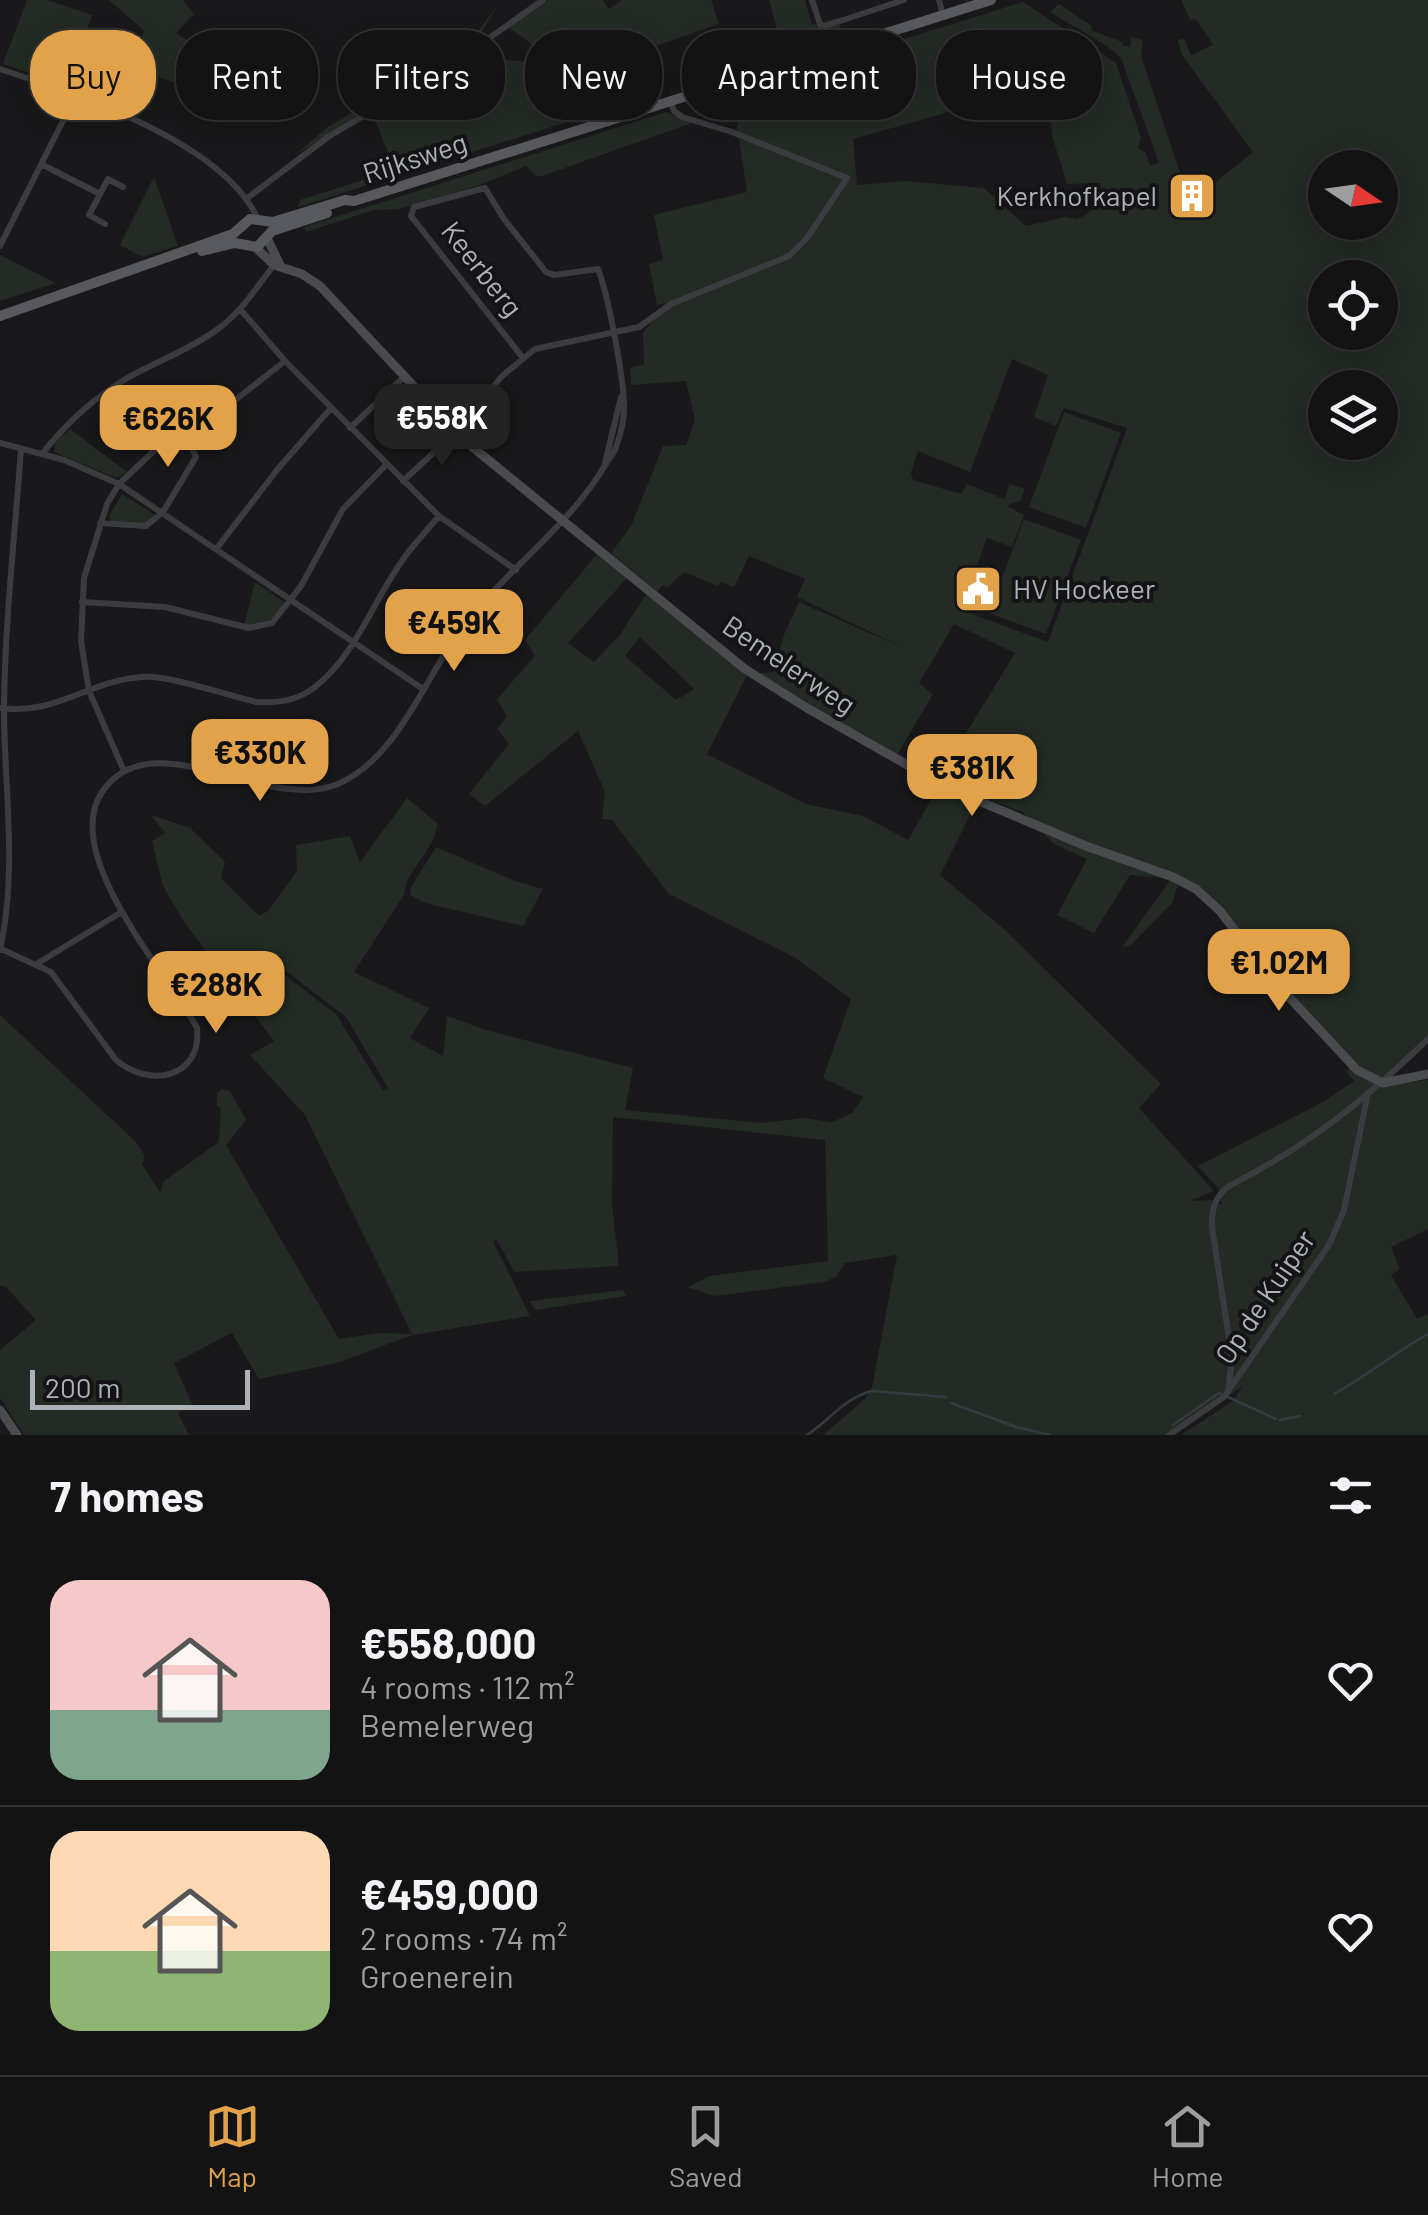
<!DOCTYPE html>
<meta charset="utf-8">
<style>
:root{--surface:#131314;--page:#202022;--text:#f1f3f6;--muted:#9d9ea0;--line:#323234;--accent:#e2a24a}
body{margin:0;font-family:Barlow,sans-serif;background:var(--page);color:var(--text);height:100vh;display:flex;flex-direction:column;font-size:38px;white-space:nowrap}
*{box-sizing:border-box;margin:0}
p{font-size:32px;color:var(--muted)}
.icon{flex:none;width:55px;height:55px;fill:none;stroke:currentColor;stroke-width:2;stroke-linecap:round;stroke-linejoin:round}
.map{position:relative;height:1435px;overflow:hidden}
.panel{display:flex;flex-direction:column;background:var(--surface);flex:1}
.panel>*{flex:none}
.guide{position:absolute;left:30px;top:30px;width:1370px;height:90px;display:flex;gap:20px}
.needle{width:65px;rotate:103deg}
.buttons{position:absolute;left:1308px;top:150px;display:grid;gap:20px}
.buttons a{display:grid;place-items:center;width:90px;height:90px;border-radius:50%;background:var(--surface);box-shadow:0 5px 25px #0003,0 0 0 2px var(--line);font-size:50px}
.scale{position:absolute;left:30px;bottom:25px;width:220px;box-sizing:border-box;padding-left:10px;border:5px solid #adb2b9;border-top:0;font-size:28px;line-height:35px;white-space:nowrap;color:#adb2b9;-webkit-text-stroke:8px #141416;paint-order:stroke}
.price{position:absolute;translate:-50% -85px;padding:0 22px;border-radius:20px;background:var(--accent);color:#111;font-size:32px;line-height:65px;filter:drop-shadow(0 2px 5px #0008)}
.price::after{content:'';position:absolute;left:50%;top:60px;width:30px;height:22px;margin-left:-15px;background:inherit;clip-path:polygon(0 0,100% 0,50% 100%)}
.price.current{background:#222;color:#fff}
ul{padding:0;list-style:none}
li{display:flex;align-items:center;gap:30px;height:250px;padding:0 50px}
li+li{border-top:2px solid var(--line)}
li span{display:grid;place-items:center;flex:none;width:280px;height:200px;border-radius:30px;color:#555}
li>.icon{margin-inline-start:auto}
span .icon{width:120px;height:120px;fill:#fffc;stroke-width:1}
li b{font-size:42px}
h2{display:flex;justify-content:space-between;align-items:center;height:120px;padding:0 50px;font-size:42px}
.pill{padding:0 35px;border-radius:40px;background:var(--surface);box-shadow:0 5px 25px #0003,0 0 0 2px var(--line);font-size:35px;line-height:90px}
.pill.current{background:var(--accent);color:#111}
.dock{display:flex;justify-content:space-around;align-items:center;height:140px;border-top:2px solid var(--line);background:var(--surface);font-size:28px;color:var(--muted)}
.dock a{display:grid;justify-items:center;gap:5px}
.dock .current{color:var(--accent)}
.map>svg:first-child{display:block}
.green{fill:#232b24;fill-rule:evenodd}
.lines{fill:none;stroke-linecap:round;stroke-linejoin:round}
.stream{stroke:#323b40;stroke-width:2.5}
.street{stroke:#3a3c40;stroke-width:6}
.secondary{stroke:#494b4f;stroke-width:9}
.primary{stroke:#57595e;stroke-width:10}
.labels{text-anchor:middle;stroke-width:8;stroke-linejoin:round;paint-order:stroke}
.street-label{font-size:28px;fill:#adb2b9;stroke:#141416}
.poi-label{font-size:28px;fill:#adb2b9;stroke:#141416;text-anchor:end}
</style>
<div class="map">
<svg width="1428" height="1435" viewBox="0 0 1428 1435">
<rect width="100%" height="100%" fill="#19191b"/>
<path class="green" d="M27,0h20l45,15 -19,54 -12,14 -58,-19z
M109,0h74l11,14 -18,19 21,13 -23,37 -33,-14 -8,15 -12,-6 23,-47z
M548,0h55l6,9 13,-9h89l8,24 -89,31 -66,1h-16l-40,-29z
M769,0h36l7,25 26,-7 6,19 -48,15 -13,-2z
M1181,0h247v1043l-44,41 44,-4v149l-37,18 9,22 -9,6 26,44 11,-5v121h-247l52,-34 9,-14 -77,48h-342l42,-36 7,-11 25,-133 -52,8 -9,14 -12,5 -110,14 -26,-9 21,-11 119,-15 -3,-121 -212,-23 -1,87 7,62 -105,6 -17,-32 -4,1 37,75 -118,19 -75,28 -78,16 -27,-46 -58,30 19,43 -15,7 11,22h-165l-24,-37v-48l36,-30 -30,-33 -6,-2v-270l135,126 10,15 -3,8 18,28 4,-11 55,-39 2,-33 -4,-4v-12l5,-4 8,2 16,29 -20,25 113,194 39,-6 34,1 -107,-219 -55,-60 24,-14 -90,-119 -21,-36 -11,-45 13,-8 -14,-18 39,13 35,34 -4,16 38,38 9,-5 29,-40 -1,-26 54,-9 10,26 47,-64 30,25c-1,28 -31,45 -33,72l-50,77 75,36 -19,30 33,18 4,-40 39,14 147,38 -8,42 138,13 40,-5 29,4 20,-9 11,-16 -40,-19 28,-79 -57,-42 -125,-63 -57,-74 -10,-1 3,-27 -27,-61 -93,75 -16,-12 40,-50 -12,-15 10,-12 -10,-18 38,-43 -10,-16 72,-86 30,24 -59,65 26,19 26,-27 26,-41 102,80 25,-2 12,-40 14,-30 107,47 -109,-52 8,-18 -56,-23 -15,31 -13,-5 -3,4 -34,-14 -17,16 -4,-3 -6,6 -46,-38 20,-27 32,-80 23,-1 9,-25 -9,-39 -55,4 -1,-17 14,-4 -1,-31 24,-30 -10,2 -8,-41 14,-4 -9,-45 93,-23 -10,-66 20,-41 266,-83 93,61 25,75 -3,10 8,5 4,13 9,-3 -38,-105 -14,-12 -57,-34 9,-8 33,22 -1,4 31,12v3l8,2 1,-10 12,3 -2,16 49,147 63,-51 -71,-97 -4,-15 6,-1 7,16 22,-10 -17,-26 -6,1zM1039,80l8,18 6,41 14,45 33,-1 -2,21 -12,11 -10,4 -11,-2 -39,9 -42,-38 -79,-7 -48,4 -4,-46 86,-24zM1325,168h55v54h-55zM1325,278h55v54h-55zM1012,359l36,16 -14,42 22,9 8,-18 63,20 -79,214 -87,-32 26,-72 25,9 12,-32 -17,-9 14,-6 4,-11 -15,-5 -6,15 -37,-15 -6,10 -48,-14 -2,-8 7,-21 52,21zM1325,388h55v54h-55zM954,624l61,29 -78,128 86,31 31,32 33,15 -30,56 37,18 36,-58 41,4 -49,68 8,-1 42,-43 7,-21 32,22 139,162 -3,7 7,8 -31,21 -125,64 21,23 3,16 -11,-5 -21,1 24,-10 -75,-83 22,-24 -155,-153 -66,-56 36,-72 -37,-17 -31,54 -45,-24 -57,-12 -99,-50 40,-79 36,24 110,63 40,-68 -14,-11zM640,637l54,52 -1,1 -17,10 -51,-44zM282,968l64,49 42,71 -5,2 -47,-76 -54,-41z
M497,6c-13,21 -22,47 -47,54l-155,95 33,-28 127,-76 10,-3z
M468,56l92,9 15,48 76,-23 2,5 -355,112 2,-7 95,-30 -22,-55z
M666,112l26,11 -150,53h-6l-10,-10 -46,19 -80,24 -26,1 -68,22 -2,-5z
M154,177l24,69 -36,11 -22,-12z
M0,255l56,28 -56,18z
M1064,412l57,21 -35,95 -57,-21z
M70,429l57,43 -11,6 -62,-26 1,-10z
M122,494l33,21 -10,10 -34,-4 -2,-5z
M1024,519l57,21 -35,94 -57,-21z
M255,582l29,20c-9,19 -19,23 -40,24z
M436,847l79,34 28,8 -20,37 -98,-23 -15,-8 1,-8z
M623,1290l3,6 -91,14 -5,-9z"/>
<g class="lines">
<path class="stream" d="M1334,1394c33,-18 61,-42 94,-60
M951,1403l65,24 34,8
M1280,1420l20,-4
M1173,1425l46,-32 57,26
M807,1435c23,-15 37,-37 65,-44l74,6"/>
<path class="street" d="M812,0l9,27 4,-1
M939,0l4,15
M832,50l-7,-24 79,-26
M0,69c78,26 222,72 258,150
M41,164l59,30
M246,199l82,-62 133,-79 82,-58
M105,224l-16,-9 19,-36 15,8
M0,246l76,-151
M240,309l45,52 154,155 77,54
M488,394l11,13 3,22
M350,428l55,-52
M454,430l19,-17 29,-37 33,-27 104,-22 32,-23 118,-48 18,-18 40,-60 -115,-46 -50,-15 -8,-6 -4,-9
M0,443l64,17 55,24 304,205
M42,454c24,-31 53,-57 87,-77 29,-16 62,-28 89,-48 24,-18 38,-41 56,-64
M605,463l16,-66
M403,481l53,-49
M100,523l46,3 17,-14 33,-55 -13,-30
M217,548l60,-78 54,-62
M82,602l83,5 84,21 23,-5 29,-37 42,-77 43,-44
M0,708c55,8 90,-28 142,-31 28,-2 84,18 114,25 22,1 41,-1 59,-15 41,-32 59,-88 89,-129 10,-14 23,-28 35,-42
M124,771l-35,-80 -8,-50 3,-63 23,-74 12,-20 41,-39 23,-18 51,-26 51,-40
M1,949l50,23 65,88c33,28 86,19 81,-32 -29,-54 -137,-173 -95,-236 50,-74 164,22 236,-8 57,-25 84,-98 117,-146 42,-62 109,-105 149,-171 4,-7 9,-12 12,-20 4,-11 8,-25 8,-37 1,-27 -16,-116 -26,-141l-44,6 -8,-3 -42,-53 -19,-31 -71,19 -3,9 112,142
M0,950c18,-81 4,-161 4,-243 1,-86 11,-173 17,-258
M38,963l82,-50
M1228,1392l4,-34 -20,-131c-1,-17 3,-31 17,-41 79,-40 136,-86 199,-147
M1169,1435l55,-38 105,-152 15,-35 23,-112"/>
<path class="secondary" d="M267,238l13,27
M255,247l19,18 28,9 18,12 145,155 280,228 62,39 141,80 138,58 87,31 23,12 24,22 54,70 83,89 26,13 45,-9
M0,1410l17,25"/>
<path class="primary" d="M202,251l33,-8 22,4 15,-16 55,-18
M0,316l233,-82 17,-15 23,3 72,-22 9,1 637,-201"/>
</g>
<defs>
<g id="building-square" transform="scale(2.5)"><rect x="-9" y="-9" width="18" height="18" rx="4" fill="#e2a24a" stroke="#141416"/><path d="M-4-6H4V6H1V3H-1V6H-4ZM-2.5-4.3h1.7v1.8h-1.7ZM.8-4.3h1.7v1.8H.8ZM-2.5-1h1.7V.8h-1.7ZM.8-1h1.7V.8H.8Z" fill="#fff"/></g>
<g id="civic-square" transform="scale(2.5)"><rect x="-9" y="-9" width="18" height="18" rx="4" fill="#e2a24a" stroke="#141416"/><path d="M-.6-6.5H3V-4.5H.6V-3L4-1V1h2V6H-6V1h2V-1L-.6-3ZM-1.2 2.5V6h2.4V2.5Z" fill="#fff"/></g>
</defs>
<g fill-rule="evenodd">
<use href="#building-square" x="1192" y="196"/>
<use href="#civic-square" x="978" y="589"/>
</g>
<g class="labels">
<g class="street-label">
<text transform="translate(415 158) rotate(-18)" y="10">Rijksweg</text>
<text transform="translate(482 269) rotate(52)" y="10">Keerberg</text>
<text transform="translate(789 665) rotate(34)" y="10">Bemelerweg</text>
<text transform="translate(1265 1297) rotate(-56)" y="10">Op de Kuiper</text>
</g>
<g class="poi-label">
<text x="1157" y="206">Kerkhofkapel</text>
<text x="1013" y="599" text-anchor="start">HV Hockeer</text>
</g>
</g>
</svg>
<div class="buttons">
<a><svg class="needle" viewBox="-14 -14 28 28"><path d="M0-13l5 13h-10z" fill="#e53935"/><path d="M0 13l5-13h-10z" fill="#9d9ea0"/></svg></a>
<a><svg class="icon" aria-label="locate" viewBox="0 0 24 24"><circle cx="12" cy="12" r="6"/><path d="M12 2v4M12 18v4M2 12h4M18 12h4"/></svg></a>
<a><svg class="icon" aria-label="layers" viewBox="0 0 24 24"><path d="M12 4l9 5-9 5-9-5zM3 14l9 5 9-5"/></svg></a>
</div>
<div class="scale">200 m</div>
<b class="price current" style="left:442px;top:469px">€558K</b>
<b class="price" style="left:168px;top:470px">€626K</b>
<b class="price" style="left:454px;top:674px">€459K</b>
<b class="price" style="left:260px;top:804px">€330K</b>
<b class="price" style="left:972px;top:819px">€381K</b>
<b class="price" style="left:1279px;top:1014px">€1.02M</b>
<b class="price" style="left:216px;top:1036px">€288K</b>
<div class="guide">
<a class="pill current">Buy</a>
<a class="pill">Rent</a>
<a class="pill">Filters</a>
<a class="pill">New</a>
<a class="pill">Apartment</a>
<a class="pill">House</a>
</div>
</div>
<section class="panel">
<h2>7 homes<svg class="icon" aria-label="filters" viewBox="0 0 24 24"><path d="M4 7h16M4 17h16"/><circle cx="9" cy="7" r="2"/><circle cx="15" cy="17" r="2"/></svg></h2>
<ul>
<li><span style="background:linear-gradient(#f6c9c9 65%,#7fa58c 0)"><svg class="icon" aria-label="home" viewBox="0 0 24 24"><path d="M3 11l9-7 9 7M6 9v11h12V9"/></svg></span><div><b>€558,000</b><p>4 rooms · 112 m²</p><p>Bemelerweg</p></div><svg class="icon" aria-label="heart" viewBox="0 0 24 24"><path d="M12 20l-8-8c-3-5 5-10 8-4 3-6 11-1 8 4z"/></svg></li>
<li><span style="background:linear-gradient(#ffd9b3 60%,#8fb573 0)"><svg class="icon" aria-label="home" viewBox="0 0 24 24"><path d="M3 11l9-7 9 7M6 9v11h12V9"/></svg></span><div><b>€459,000</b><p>2 rooms · 74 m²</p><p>Groenerein</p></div><svg class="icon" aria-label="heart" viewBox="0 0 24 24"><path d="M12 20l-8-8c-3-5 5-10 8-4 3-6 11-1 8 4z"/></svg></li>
</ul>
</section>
<nav class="dock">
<a class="current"><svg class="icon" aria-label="map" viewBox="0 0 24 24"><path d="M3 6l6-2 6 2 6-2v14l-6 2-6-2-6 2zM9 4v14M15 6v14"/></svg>Map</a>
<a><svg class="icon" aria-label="saved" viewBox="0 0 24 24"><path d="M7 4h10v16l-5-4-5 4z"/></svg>Saved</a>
<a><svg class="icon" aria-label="home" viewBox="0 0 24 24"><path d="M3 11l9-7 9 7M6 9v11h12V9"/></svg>Home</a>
</nav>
